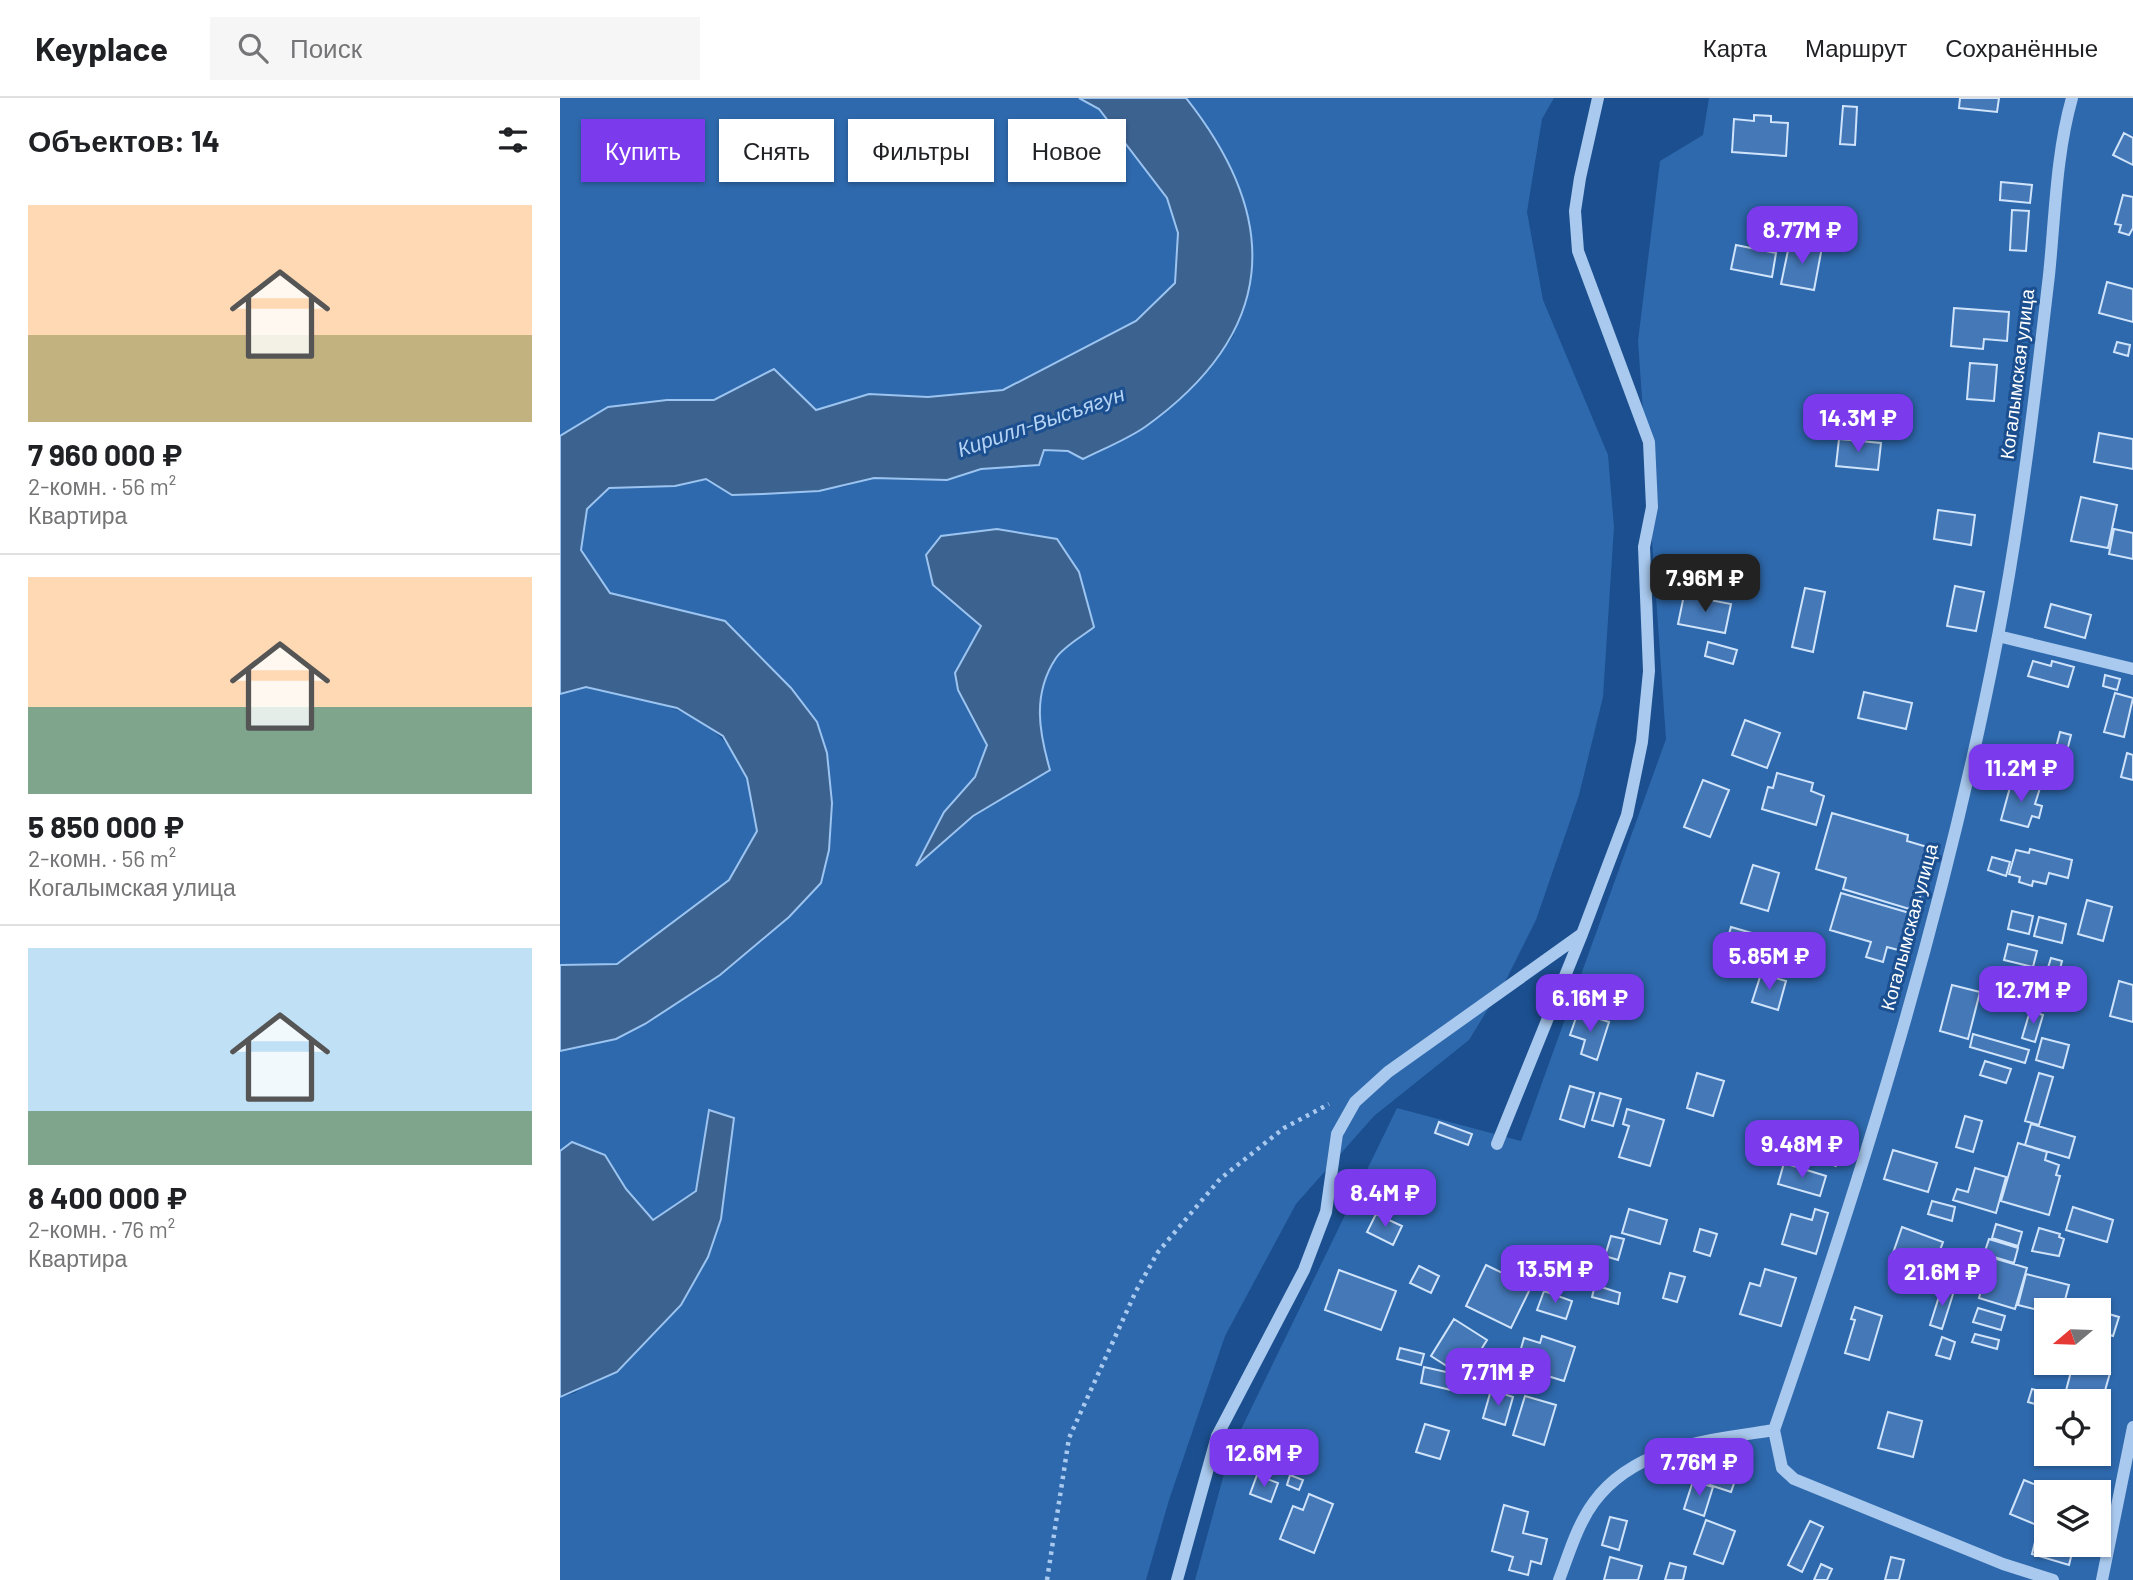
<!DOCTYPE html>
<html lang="ru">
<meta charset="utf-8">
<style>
:root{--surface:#fff;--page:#f6f6f6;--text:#202124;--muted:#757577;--line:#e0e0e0;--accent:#7c3aed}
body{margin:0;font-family:Barlow,sans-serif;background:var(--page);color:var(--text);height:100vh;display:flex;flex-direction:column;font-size:26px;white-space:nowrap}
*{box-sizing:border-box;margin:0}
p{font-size:23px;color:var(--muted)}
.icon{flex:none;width:38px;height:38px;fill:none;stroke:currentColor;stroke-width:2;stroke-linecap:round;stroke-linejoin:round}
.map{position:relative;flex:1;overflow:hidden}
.details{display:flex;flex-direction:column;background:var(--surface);width:560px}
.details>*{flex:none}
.banner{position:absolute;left:21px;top:21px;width:665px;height:63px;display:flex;gap:14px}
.needle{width:46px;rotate:251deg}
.controls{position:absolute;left:1474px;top:1200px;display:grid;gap:14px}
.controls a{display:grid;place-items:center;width:77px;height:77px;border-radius:0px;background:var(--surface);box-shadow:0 2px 5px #0004;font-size:35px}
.price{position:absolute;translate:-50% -60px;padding:0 16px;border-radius:14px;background:var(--accent);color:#fff;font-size:23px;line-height:46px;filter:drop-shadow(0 2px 4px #0008)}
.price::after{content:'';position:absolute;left:50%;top:42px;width:21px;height:16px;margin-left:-10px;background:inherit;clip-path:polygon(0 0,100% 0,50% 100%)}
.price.on{background:#222;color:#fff}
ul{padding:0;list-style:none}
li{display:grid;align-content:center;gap:14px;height:371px;padding:0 28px}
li+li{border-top:2px solid var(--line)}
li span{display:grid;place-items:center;height:217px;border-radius:0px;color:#555}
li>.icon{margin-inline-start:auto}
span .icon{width:126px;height:126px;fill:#fffc;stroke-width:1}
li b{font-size:30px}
h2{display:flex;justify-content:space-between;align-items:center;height:84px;padding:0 28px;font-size:30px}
.tag{padding:0 24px;border-radius:0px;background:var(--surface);box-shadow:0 2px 5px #0004;font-size:24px;line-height:63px}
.tag.on{background:var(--accent);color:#fff}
header{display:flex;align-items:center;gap:42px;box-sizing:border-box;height:98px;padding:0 35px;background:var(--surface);border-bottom:2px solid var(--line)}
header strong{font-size:33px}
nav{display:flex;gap:38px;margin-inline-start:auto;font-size:24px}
.search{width:490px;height:63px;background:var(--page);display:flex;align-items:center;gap:18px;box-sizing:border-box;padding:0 24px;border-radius:0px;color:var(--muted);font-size:26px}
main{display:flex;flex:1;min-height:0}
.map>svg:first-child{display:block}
.green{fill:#2e69ad;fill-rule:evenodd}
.water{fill:#3c6290;stroke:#9cc4f0;stroke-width:2}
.building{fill:#4478b7;stroke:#cfe3fa;stroke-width:2}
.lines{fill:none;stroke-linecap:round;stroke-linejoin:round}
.path{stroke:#a9c9ee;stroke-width:4.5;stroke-dasharray:3.5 5;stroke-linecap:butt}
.minor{stroke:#a9c9ee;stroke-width:12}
.labels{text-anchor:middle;stroke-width:6;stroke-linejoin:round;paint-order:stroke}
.street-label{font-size:19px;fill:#fff;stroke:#1b4f8f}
.water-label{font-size:21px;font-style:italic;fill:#b5d3f5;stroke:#1b4f8f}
</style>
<header>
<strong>Keyplace</strong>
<div class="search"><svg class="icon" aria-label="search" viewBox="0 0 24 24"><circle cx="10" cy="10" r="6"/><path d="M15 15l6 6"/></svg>Поиск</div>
<nav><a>Карта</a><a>Маршрут</a><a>Сохранённые</a></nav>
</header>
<main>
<section class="details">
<h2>Объектов: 14<svg class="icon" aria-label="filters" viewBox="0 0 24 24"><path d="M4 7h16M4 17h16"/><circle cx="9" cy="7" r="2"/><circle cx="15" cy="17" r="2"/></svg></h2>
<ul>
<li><span style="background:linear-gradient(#ffd9b3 60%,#c2b280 0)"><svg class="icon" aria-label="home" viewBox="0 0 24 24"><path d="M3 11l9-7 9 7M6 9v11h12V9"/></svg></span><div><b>7 960 000 ₽</b><p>2-комн. · 56 m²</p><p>Квартира</p></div></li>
<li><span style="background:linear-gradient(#ffd9b3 60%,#7fa58c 0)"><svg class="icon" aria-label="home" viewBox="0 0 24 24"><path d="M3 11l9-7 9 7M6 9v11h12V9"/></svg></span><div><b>5 850 000 ₽</b><p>2-комн. · 56 m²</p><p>Когалымская улица</p></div></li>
<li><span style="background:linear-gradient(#bfe0f5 75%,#7fa58c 0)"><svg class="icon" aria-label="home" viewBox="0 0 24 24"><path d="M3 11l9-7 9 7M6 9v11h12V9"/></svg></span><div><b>8 400 000 ₽</b><p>2-комн. · 76 m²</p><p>Квартира</p></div></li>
</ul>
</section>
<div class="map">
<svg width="1573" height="1482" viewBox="0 0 1573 1482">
<rect width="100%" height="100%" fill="#1b4f8f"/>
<path class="green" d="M0,0h519l20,11 68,89 11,35 -3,50 -39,38 -133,69 -75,7 -59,-3 -53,16 -42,-41 -60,31h-47l-59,8 -48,28z
M626,0h368l-12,21 -15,93 16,88 65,155 6,72 -11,170 -24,98 -43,125 -29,58 -38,62 -95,76 -78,88 -71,132 -56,164 -23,80h-586v-183l15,-4 78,-61 28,-28 45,-143 8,-43 -25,-7 -13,80 -44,29 -26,-31 -21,-34 -33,-13 -12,9v-100l56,-12 29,-15 75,-49 69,-58 38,-164 -10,-31 -26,-34 -66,-67 -115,-28 -29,-43 6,-41 22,-21 66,-2 31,-7 26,16 111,-8 31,-9 73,2 34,-11 58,-4 4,-15 25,1 110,-51 32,-31 24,-34 -30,-214zM437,431l97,98c-11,9 -30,19 -38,31 -24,35 -17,75 -6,112l-77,46 -56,48 27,-52 31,-35 12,-33 -29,-54 -3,-17 26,-47 -48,-41 -7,-30 15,-19z
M1149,0h424v1482h-938l35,-128 167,-344 124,33 145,-402 -28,-398 22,-180 43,-26zM1486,1213h52v52h-52zM1486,1304h52v52h-52zM1486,1395h52v52h-52z
M26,589c64,14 134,21 161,91 6,16 7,37 10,53l-28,49 -112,84 -57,1v-271z"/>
<path class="water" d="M519,0h107c98,124 90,235 -41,329 -19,13 -42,22 -62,32l-15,-8 -24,-1 -5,15 -58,4 -34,11 -73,-2 -55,13 -56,3 -31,1 -26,-16 -31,7 -66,2 -22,21 -6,41 29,43 115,28 66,67 26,34 10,31 5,50 -3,47 -8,33 -32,34 -69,58 -75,49 -29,15 -56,12v-86l57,-1 112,-84 28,-49 -10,-53 -24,-42 -46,-28 -91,-21 -26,7v-258l48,-29 59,-7h47l60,-31 42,41 53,-16 59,3 75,-7 133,-69 39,-38 3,-50 -11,-35 -68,-89z
M437,431l60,10 22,33 15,55c-11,9 -30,19 -38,31 -24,36 -17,74 -6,112l-77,46 -57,50 28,-54 31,-35 12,-32 -29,-55 -3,-17 26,-47 -48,-41 -7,-30 15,-19z
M149,1012l25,8 -13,101 -13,38 -27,48 -64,67 -57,25v-246l12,-9 33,13 21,34 27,31 43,-29z"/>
<path class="building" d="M1400,0h39l-2,14 -38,-4z
M1283,8l14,1 -2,38 -15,-1z
M1194,17l17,1v6l17,1 -2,33 -54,-4 2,-33 20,2z
M1564,35l9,5v27l-20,-10z
M1441,84l31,3 -2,18 -30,-3z
M1563,97l10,2v31l-4,7 -10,-3 2,-7 -6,-1z
M1452,112l17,1 -3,40 -16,-1z
M1230,143l32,6 -8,43 -33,-6z
M1176,147l40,8 -4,24 -41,-8z
M1547,184l26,7v33l-34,-9z
M1394,210l55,4 -2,29 -23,-2 -1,10 -32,-3z
M1557,244l13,3 -2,11 -14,-4z
M1410,265l27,2 -3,36 -27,-2z
M1539,335l34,6v30l-39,-7z
M1279,341l42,4 -3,27 -42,-4z
M1521,399l36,8 -9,43 -37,-7z
M1378,412l37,5 -4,30 -37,-6z
M1554,431l19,4v26l-24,-5z
M1395,488l29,6 -8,39 -29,-5z
M1245,490l20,4 -12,60 -21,-5z
M1124,497l47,9 -6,29 -47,-9z
M1491,506l40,11 -6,23 -40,-11z
M1148,544l29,8 -4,14 -28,-8z
M1473,563l18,5 1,-5 22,6 -6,20 -40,-11z
M1545,577l15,4 -3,11 -14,-4z
M1304,594l48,11 -6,26 -48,-11z
M1555,595l18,5 -9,39 -20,-5z
M1185,622l35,13 -13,35 -35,-13z
M1500,634l11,3 -5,20 -11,-3z
M1567,655l6,2v25l-12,-3z
M1217,675l36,10 -2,8 13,5 -8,29 -54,-16 6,-22 5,1z
M1143,682l26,10 -19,47 -26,-10z
M1452,682l28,8 -5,16 7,2 -3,12 -7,-2 -4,11 -27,-7z
M1272,715l76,22 -1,6 27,8 -18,62 -73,-22 3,-11 -30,-9z
M1470,751l42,11 -4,18 -19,-5 -3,11 -13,-3 -1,5 -13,-4 1,-5 -11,-3 7,-24 13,3z
M1432,759l18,5 -4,14 -18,-6z
M1193,767l26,8 -11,38 -27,-8z
M1281,795l72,21 -11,37 -15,-4 -4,15 -17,-5 5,-15 -41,-12z
M1527,802l25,7 -9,34 -25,-7z
M1452,813l21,5 -4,18 -21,-5z
M1479,819l27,7 -4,19 -28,-7z
M1171,829l31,9 -5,17 -31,-9z
M1448,846l29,7 -4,16 -29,-7z
M1491,860l11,3 -4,16 -12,-3z
M1201,876l25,7 -8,29 -26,-8z
M1559,883l14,4v37l-23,-6z
M1392,887l28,7 -12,47 -28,-8z
M1470,913l13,4 -8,27 -13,-4z
M1018,914l31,10 -12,38 -16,-6 4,-14 -15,-5z
M1413,936l56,16 -4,13 -55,-16z
M1482,940l27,7 -6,23 -27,-8z
M1425,963l26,8 -5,14 -26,-8z
M1137,975l27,8 -11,35 -26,-8z
M1479,975l14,4 -14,48 -14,-4z
M1010,988l24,7 -10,34 -24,-8z
M1040,995l21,6 -8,27 -21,-6z
M1067,1011l37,11 -14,46 -31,-9 10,-31 -6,-2z
M1405,1018l17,5 -9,31 -17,-5z
M879,1024l33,12 -4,11 -33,-12z
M1471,1026l44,13 -6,21 -44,-13z
M1239,1028l45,13 -8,27 -45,-14z
M1458,1045l29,9 -2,8 14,5 -3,10 4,1 -11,39 -48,-14z
M1333,1052l44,13 -9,29 -44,-13z
M1224,1065l42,13 -6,20 -42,-12z
M1415,1070l31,9 -10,36 -43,-13 4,-11 11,3z
M1372,1103l23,6 -3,14 -24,-7z
M1513,1109l40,13 -6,22 -41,-12z
M1069,1111l38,11 -7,24 -38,-11z
M1255,1111l13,4 -12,41 -34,-10 9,-30 21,6z
M816,1116l26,12 -9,19 -26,-13z
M1436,1126l26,8 -4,14 -26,-8z
M1342,1129l41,15 -12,32 -40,-15z
M1479,1130l21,6 -1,3 5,2 -5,17 -27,-5z
M1140,1131l17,5 -7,22 -16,-5z
M1051,1138l13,3 -6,21 -13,-4z
M1429,1141l29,9 -4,15 -30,-9z
M1430,1159l37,11 -12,41 -36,-11z
M926,1167l45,22 -20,41 -45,-22z
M859,1168l20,10 -8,17 -21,-10z
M1205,1171l31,9 -15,48 -41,-12 10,-31 10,3z
M779,1172l57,21 -15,39 -56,-20z
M1110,1175l15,4 -8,25 -14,-4z
M1466,1176l43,11 -7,26 -16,1 -28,-7z
M1035,1187l25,8 -2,11 -26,-7z
M1382,1189l12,4 -12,38 -12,-4z
M984,1193l28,10 -6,18 -29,-9z
M1295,1209l27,9 -13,44 -24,-7 10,-33 -4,-1z
M1418,1210l27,8 -4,14 -28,-8z
M1542,1214l17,5 -6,19 -15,-4z
M894,1221l33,21 -23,37 -33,-21z
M1415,1236l24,6 -2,9 -25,-7z
M982,1238l33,11 -11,34 -33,-10 2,-7 -15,-5 6,-21 16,5z
M1382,1239l13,5 -5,17 -14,-4z
M840,1250l24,6 -3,11 -24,-6z
M1513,1266l37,9 -12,42v-13h-35z
M864,1269l31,7 -4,16 -30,-7z
M1472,1291l32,8 -1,5h-17v5l-18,-5z
M931,1292l22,7 -8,28 -22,-7z
M965,1298l31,9 -12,40 -31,-10z
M1328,1314l34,9 -9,36 -35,-9z
M865,1326l24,7 -9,28 -24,-7z
M1156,1370l21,7 -6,17 -21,-7z
M697,1377l21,8 -7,19 -21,-8z
M730,1377l13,5 -4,10 -12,-5z
M1464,1382l32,13h-10v52h28l-5,20 -37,-11 7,-28 -29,-12z
M1133,1383l20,6 -9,29 -20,-7z
M749,1396l24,10 -19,49 -34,-14 13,-33 10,4z
M944,1407l24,7 -5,21 24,6 -6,25 -10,-3 -3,14 -19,-5 4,-13 -21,-6z
M1050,1419l17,4 -8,29 -17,-5z
M1146,1422l29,11 -12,33 -29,-10z
M1250,1423l13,6 -21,45 -14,-7z
M1050,1459l32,9 -4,14h-34z
M1331,1459l13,3 -5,20h-14z
M1110,1465l16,4 -3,13h-18z
M1261,1466l11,5 -5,11h-13z"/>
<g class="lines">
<path class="path" d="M487,1482l22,-142 67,-147 22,-39 62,-73 64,-51 45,-24"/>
<path class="minor" d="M1438,538l135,33
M937,1046l85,-210
M1214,1332c90,-259 172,-524 224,-794 23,-119 37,-240 51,-361 6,-58 7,-121 23,-177
M1214,1332l8,38 12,11 209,85 50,16
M617,1482l40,-144 87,-166 22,-58 11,-78 18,-32 33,-30 194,-138 45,-119 15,-73 7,-71 -5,-124 8,-40 -3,-65 -71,-191 -3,-40 5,-33 18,-80
M999,1482c10,-26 18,-55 35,-78 41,-56 117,-62 180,-72
M1542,1482l31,-153"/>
</g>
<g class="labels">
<g class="street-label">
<text transform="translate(1457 276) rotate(-83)" y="7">Когалымская улица</text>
<text transform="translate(1349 829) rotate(-75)" y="7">Когалымская улица</text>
</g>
<g class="water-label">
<text transform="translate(481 324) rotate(-19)" y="7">Кирилл-Высъягун</text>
</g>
</g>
</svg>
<div class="controls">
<a><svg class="needle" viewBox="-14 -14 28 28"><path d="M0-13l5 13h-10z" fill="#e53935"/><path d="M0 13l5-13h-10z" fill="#757577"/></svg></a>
<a><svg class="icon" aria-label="locate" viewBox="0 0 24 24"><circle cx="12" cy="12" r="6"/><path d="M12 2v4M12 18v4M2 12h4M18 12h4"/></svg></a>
<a><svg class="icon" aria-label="layers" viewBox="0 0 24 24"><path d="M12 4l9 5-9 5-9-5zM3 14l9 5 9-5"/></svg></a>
</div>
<b class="price" style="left:1242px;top:168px">8.77M ₽</b>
<b class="price" style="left:1298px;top:356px">14.3M ₽</b>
<b class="price on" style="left:1145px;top:516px">7.96M ₽</b>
<b class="price" style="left:1461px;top:706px">11.2M ₽</b>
<b class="price" style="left:1209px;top:894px">5.85M ₽</b>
<b class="price" style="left:1473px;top:928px">12.7M ₽</b>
<b class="price" style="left:1030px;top:936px">6.16M ₽</b>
<b class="price" style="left:1242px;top:1082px">9.48M ₽</b>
<b class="price" style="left:825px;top:1131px">8.4M ₽</b>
<b class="price" style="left:995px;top:1207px">13.5M ₽</b>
<b class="price" style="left:1382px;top:1210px">21.6M ₽</b>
<b class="price" style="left:938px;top:1310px">7.71M ₽</b>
<b class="price" style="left:704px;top:1391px">12.6M ₽</b>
<b class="price" style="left:1139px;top:1400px">7.76M ₽</b>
<div class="banner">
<a class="tag on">Купить</a>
<a class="tag">Снять</a>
<a class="tag">Фильтры</a>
<a class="tag">Новое</a>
</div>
</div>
</main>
